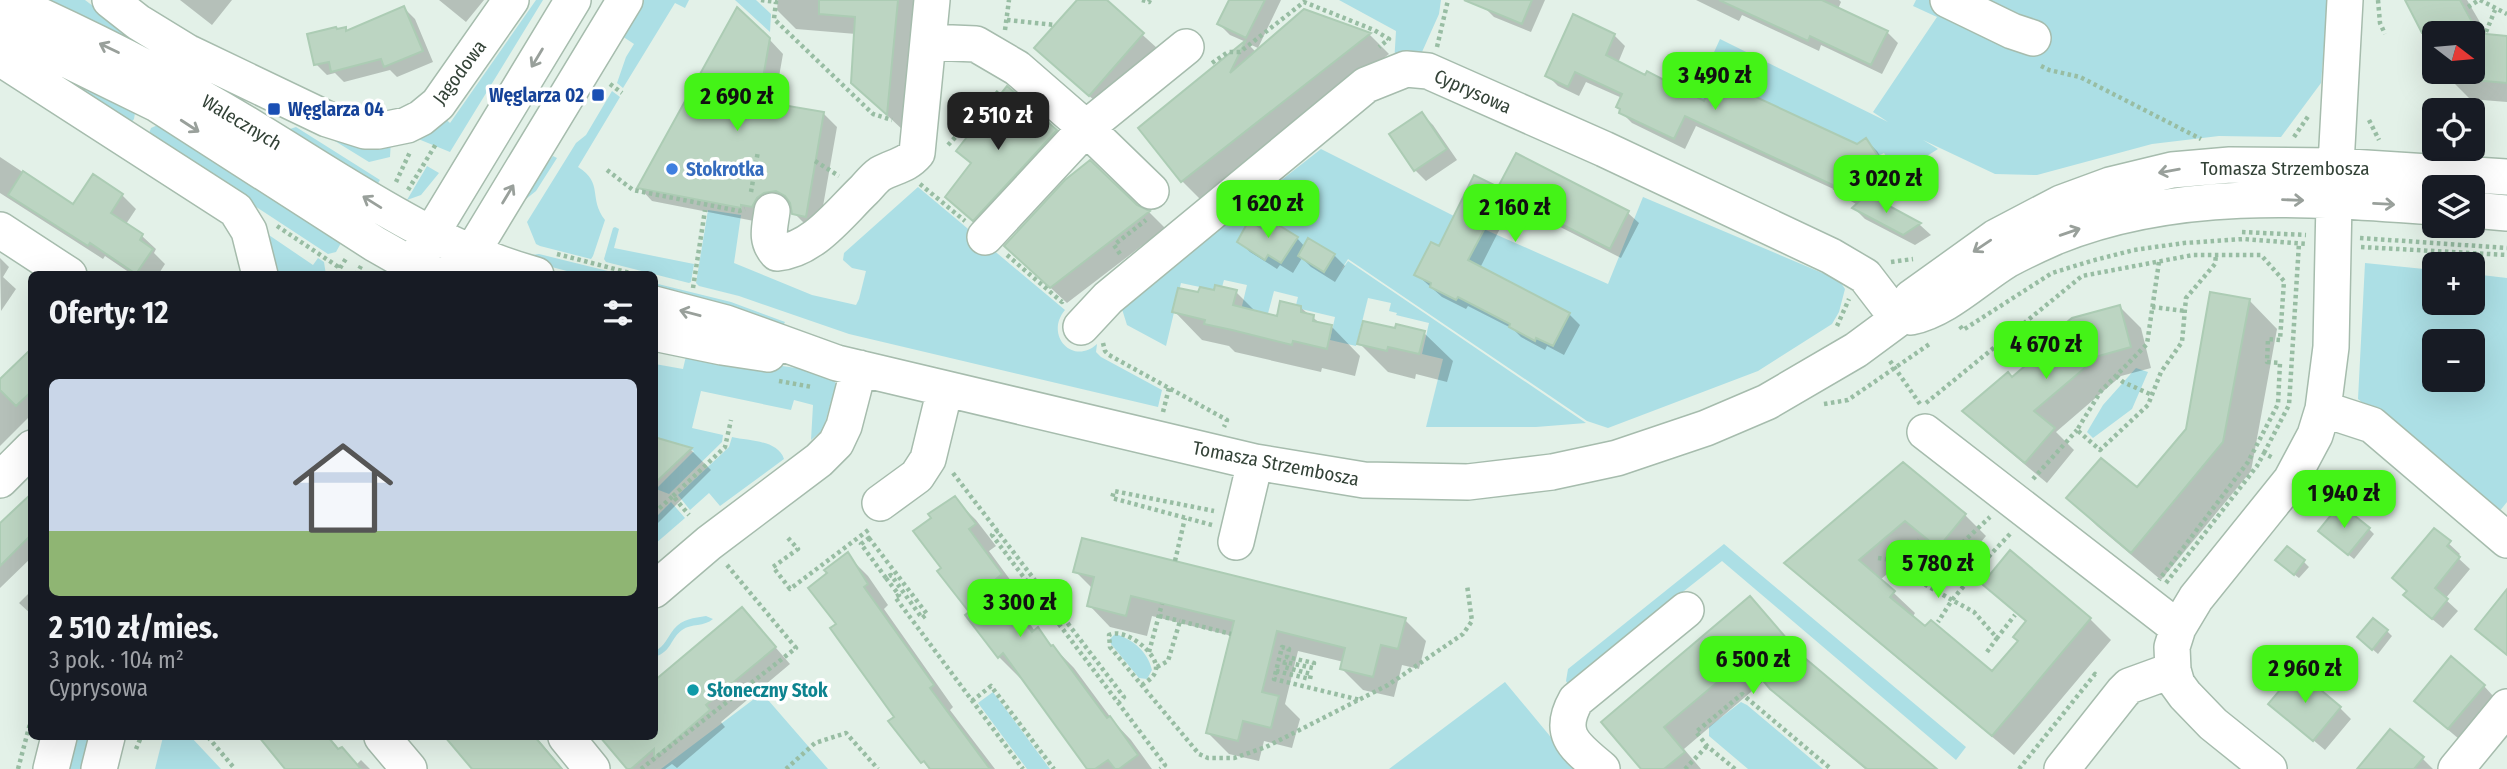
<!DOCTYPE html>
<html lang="pl">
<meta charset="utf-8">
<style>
:root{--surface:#171b24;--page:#242831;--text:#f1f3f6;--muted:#9ea1a6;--line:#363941;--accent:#44f317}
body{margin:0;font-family:"Fira Sans Condensed",sans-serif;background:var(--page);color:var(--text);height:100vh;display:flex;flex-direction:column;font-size:26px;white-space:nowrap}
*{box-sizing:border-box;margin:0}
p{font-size:23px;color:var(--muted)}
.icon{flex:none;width:38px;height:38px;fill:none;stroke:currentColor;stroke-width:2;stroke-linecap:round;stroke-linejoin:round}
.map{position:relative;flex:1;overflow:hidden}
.details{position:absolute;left:28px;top:271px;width:630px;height:469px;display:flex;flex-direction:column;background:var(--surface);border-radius:10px;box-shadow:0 7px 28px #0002}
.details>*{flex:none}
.needle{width:46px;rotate:106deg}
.tools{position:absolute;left:2422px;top:21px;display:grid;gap:14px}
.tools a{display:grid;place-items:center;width:63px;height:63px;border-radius:10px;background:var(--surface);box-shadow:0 7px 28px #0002;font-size:35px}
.price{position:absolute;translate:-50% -60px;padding:0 16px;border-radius:14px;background:var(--accent);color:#111;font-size:23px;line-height:46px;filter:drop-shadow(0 2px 4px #0008)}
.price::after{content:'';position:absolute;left:50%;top:42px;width:21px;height:16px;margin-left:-10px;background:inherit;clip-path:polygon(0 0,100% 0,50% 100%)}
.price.active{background:#222;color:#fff}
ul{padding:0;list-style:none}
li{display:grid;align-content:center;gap:14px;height:371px;padding:0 21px}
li+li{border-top:2px solid var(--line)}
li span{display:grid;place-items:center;height:217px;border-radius:10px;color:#555}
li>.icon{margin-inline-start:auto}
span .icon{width:126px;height:126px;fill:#fffc;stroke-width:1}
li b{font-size:30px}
h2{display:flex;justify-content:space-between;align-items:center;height:84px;padding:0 21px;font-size:30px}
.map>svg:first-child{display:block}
.green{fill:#acdfe5;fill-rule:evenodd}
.shadow{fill:#0003}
.building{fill:#bcd5c2;stroke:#acccb4;stroke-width:2}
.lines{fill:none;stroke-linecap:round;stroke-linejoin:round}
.minor-casing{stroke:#a6bcad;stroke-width:38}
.path{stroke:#98bda3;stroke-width:4.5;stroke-dasharray:3.5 3.5;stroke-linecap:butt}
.minor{stroke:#fff;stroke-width:35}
.oneway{stroke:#99a09b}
.transit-dot{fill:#1a4fb4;stroke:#fff;stroke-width:2.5}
.shop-dot{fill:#3f7fe0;stroke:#fff;stroke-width:2.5}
.culture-dot{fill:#0f9aa8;stroke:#fff;stroke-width:2.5}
.labels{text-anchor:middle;stroke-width:7;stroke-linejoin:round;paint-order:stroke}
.street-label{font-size:19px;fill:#334237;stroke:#fff}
.transit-label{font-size:19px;font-weight:bold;fill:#164399;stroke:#fff;text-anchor:end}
.shop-label{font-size:19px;font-weight:bold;fill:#366cbe;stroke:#fff;text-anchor:start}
.culture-label{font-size:19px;font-weight:bold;fill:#0d838f;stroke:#fff;text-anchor:start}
</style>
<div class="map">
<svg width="2507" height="769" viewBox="0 0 2507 769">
<rect width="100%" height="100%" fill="#e3f1e8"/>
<path class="green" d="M35,0h50l60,45 48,29z
M536,0h7l-93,152 -44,-18 35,-19 9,8z
M640,0h49l-4,8 -10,-5 -52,85 -6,-5 9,-26 8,-13 -12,-8z
M735,0h21l15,14 -1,18z
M1339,0h102l-2,14 -17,38 -28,12 2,-33z
M1916,0h412l-7,83 -40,54 -62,-1 -67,8 -115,31 -42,-1 -72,-34 15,9 -71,45 -10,-4 35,-24 -8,-13 -6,3 -162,-78 -21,43 -10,-5 35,-77 168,83 -15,-10 64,-95 -24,-11z
M2,37l134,70 -2,12 -4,5z
M612,91l8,6 -42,70c26,16 10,31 27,53l-12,36 -2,3 -51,-13 -4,-2 -9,-22 49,-79 10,-8z
M304,122l87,18 -1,17 -21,5z
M160,124l11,3 66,50 104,66 -5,9 -8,2 -180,-118 3,-8z
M296,127l84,53 -8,13 -82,-64z
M1321,149l131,66 156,69 35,-87 196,83 6,9 -6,23 -7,12 -74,47 -150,57 -21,-7 -239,-162 -8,13 8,-11 238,162 -50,4h-110l17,-68 -21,-5 7,-31 -33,-8 1,-2 -8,-2 2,-8 -23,-5 -12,48 -26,-6 5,-23 -34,-8v-3l-5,-1 2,-8 -24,-6 -11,41 -26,-5 10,-42 -23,-5 -2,7 -7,-2 -1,5 -33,-7 -15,63 -39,-21 -6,-19z
M553,156l4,2 -21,33 -10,8 -3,-3z
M427,166l12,7 -18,22 -14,5z
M918,187l147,123c-21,25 8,56 32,34l-1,8 5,5 61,33 -4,17 -309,-73 -110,-38 -40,-10 -3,-3 12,-73 33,5 -7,48 78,32 44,10 3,-6 7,-28 -14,-3 -9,-8 1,-7z
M245,209l19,12 -4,8 53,36 5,-7 6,4 2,13h-59z
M615,227l4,2 -5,19 80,16 -3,18 -2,1 -83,-21 -2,-3 9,-31z
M539,254l85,21h-42l-53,-14 3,-6z
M2365,263l69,7v33h39v-29l34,4v224l-13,16 -136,-119zM2434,341h39v39h-39z
M654,283l77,19 54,20 -2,4 103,36 -231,-69z
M686,356l42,2 95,14 10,6 8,16 -8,1 -10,35 -12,10 2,-35 -19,-5 -3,10 -90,-19 -9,37 31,7 -1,7 -53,52 -13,-5 38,-38 -39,-13v-74l28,5z
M2136,368l12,4 -16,37 -39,29 -6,-6 16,-27z
M732,437c17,4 46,3 52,22l-64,47 -11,-13 -19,17 -12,-15 51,-48z
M671,502l14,16 -30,26v-26z
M1724,544l242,203 -10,13 -234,-199 -152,120 -1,5 -3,-5 2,-12z
M706,616l7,3c-9,8 -21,4 -31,11 -12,9 -10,21 -27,27v-6c10,-5 12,-13 19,-22 8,-10 20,-11 32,-13z
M1115,634c18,5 33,18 37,36l-5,9 -8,-1 -28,-34 -1,-5z
M1505,682l54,65 25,22h-195z
M993,692l57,77h-23l-49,-66z
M762,693l66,76h-167z
M1741,702l6,3 76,64h-75l-39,-33v-9z
M72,737h24l-8,32h-24z
M163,737h28l30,32h-66z"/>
<path class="shadow" d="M180,0h52l-20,25z
M439,0h45l-18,22z
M778,0h141l-14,132 -32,-30 -17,-68 -60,-5 -19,-19z
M1079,0h25l53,48 -53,61 -53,-47z
M1231,0h50l-23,48 -11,-5 9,9 48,-41 66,24 19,19 -188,146 -19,-19 -42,-52 106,-87 -16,-7 -11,-11z
M1488,0h57l-14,32 -37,-15 -9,-9z
M1696,0h143l2,2 -3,7 49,23 11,11 -16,31 -61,-29 -2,6 -77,-36 -3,6z
M2419,0h48l21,36 19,2v64l-37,-3 -22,-22 -3,-5h28v-39h-39v18l-25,-46z
M404,8l11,11 18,43 -36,15 -7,-7 -46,12 -9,-9 -8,2 -11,-11 29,-35 3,3z
M1574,16l40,19 11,11 -7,17 87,41 152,42 9,-6 11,11 20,31 -26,17 49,26 11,10 -16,10 -50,-26 -11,-11 4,-3 -11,-6 -7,-7 -144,-66 -11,23 -53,-26 -11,-11 1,-14 -36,-16 -7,14 -21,-10 -11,-11z
M769,39l14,15 -9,51 49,8 14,14 -18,102 -11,-2 -14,-14 -3,-9 -13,2 -24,15 -102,-20 -13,-14z
M1422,114l11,11 24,35 -31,21 -11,-11z
M1056,131l15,15 -82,89 -27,-23 10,-48z
M1516,156l112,57 11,10 -18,35 -108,-55 -33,65 89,46 11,11 -16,30 -17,-9 -2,4 -24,-13 -8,-8 -45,-23 -2,3 -24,-12 -26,-23 83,-85z
M0,157l74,49 20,-30 28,19 14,14 -10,15 16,12 14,13 -2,4 11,11 -7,11h-25l-28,-19 -2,3 -103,-66z
M1136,207l13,5 16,16 -98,75 -44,-41z
M1262,230l35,8 8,9 29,8 11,11 -10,16 -24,-15 -9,-9 -9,15 -13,-8 -3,4 -27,-17 -11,-11z
M0,258l9,9 -6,10 13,12 -15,22z
M1236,292l21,21 21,5 23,-10 20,16 11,3 28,29 -5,20 -33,-8 -1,4 -86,-20 -6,-6 -27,-6 -28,-29 25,-17z
M2249,300l28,29 -26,142 -90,109 -64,-54 -28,-28 68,-9 50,-59z
M2120,307l21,21 10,40 -30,8 -65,56 18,18 -27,33 -61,-51 -21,-21z
M1424,333l29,28 -6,21 -31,-8 -1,5 -27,-7 -29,-29z
M32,348v66l-32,32v-65z
M654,438l37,12 20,20 -57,57z
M1903,464l62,51 21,21 -26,31 -33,-27 -47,40 35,33 -3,5 80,56 28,-33 7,-18 -43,-39 106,35 21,21 -97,115 -206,-171 -21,-21z
M32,494v63l-32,31v-62z
M955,499l21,21 20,26 -7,5 33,45 -8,6 21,29 2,-1 37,38 40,54 17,18 21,29h-62l-68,-93 -2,2 -21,-21 -55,-89z
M2369,529l5,5 -20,25 -29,-23z
M2434,530l26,24 -3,3 13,12 -25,30 13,12 -15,17 -27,-22 -8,-14z
M847,555l21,21 20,29 -4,4 69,98 -3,3 45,59h-66l-38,-48 6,-4 -59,-92z
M2304,562l5,5 -10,11 -17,-13z
M1075,571l330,49 21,21 -7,28 -17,-4 -8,32 -31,-7 -21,-21 2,-7 -46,-11 -13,53 15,15 -8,29 -28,-7 -5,20 -30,-7 -21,-21 24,-97 -80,-20 -5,20 -37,-9 -21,-22 4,-16z
M32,590v25l-13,-12z
M1750,598l60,67 125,104h-70l-71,-59 -29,-30 -81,69 17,20h-58l-39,-47z
M742,609l48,55 -69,58 4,5 -48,41 -5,-4 -7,5h-35l-28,-32h52z
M2387,631l5,5 -14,18 -14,-12z
M2484,686l10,11 -35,42 -32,-27z
M2340,708l11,11 -26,31 -43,-36z
M261,737h73l-3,2 9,11 17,14 4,-4 9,9h-82z
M448,737h88l27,32h-88z
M2423,759l10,10h-74z"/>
<path class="building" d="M819,0h79l-11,115 -36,-32 4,-66 -36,-3z
M1077,0h30l37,33 -55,63 -55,-48z
M1229,0h36l-19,38 -29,-14z
M1464,0h68l-10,24z
M1719,0h103l66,31 -17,34 -61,-29 -2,5z
M2405,0h55l18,33h-2l31,3v47l-34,-3v-47h-51z
M404,6l19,45 -39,16 -3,-8 -50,13 -2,-10 -15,3 -7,-31 29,-7 1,2 9,-2v4z
M737,7l33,31 -11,63 65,11 -18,105 -14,-3 -2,-11 -5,-7 -9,-5 -12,2 -7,5 -5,9 -11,-2v3l-104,-20z
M1304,9l67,24 -190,149 -43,-54 108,-88 -16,33z
M1573,14l42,20 -9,21 39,20 2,-4 57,30 11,-23 142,66 9,-6 21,32 -39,26 -14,-7 1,-3 -150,-70 -11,23 -55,-26 1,-4 -4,-2 6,-13 -47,-22 -7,15 -23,-11z
M1007,86l50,44 -84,91 -28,-24 26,-34 -15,-12z
M1422,112l25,37 -33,22 -25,-37z
M1516,153l113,58 -19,38 -107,-55 -35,66 102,53 -17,33 -17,-8 -1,3 -26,-14 1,-3 -52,-27 -2,3 -26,-13 1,-4 -17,-8 17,-33 8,4 35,-71 24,12z
M1090,160l47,45 13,6 -100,77 -46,-42 61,-66z
M23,171l50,33 20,-30 30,20 -12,19 32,21 -3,6 13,9 -17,25 -46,-31 -2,3 -80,-51z
M1867,194l54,29 -18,12 -51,-27z
M1267,218l31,19 -17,26 -13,-8 -3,5 -28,-18 12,-22 12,8z
M1308,238l27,16 -11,18 -26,-16z
M1215,285l22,5 -4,15 44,11 3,-15 21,5v6l13,3 -1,6 19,4 -5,24 -34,-8 -1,4 -60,-15 -28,-6 1,-4 -33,-8 6,-24 20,4 2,-5 14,3z
M2210,292l40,7 -27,143 -92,111 -65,-55 35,-40 36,29 49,-58z
M2120,305l11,42 -32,9 -65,55 21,17 -30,35 -63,-52 46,-39 4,5 47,-40 -4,-5 17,-14z
M1363,321l32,7 1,-4 29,7 -6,23 -31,-7 -1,4 -30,-7z
M32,348v43l-16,15 -16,-16v-11z
M654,437l38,11 -38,36z
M1903,462l63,52 -28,34 -33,-27 -46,39 36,31 -5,6 35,29 6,-6 61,51 26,-30 -5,-4 13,-16 -44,-37 28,-34 81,68 -99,118 -208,-173z
M32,493v41l-32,32v-43z
M955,496l21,28 -7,5 33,45 -8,7 38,51 6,-5 13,19 2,-1 54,73 3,-2 28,39 -19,14h-4l-7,-9 -13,9h-8l-84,-116 -5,5 -33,-43 4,-3 -32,-41 4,-3 -28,-37 18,-13 -3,-4z
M2340,504l30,24 -22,27 -30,-24z
M2434,528l17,13 -4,5 13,11 -25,31 13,11 -16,20 -29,-24 4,-4 -15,-13z
M1082,538l324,80 -8,31 -17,-4 -8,32 -33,-8 5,-21 -68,-17 -15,61 17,4 -8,32 -28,-7 -5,20 -32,-8 28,-112 -103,-25 -5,20 -39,-10 7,-29 -21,-5z
M2287,546l18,14 -11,15 -19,-15z
M848,552l20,32 -4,3 70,98 -4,3 60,81h-60l-6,-8 -3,2 -33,-42 6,-4 -64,-89 6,-4 -28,-36 19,-15 -3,-3z
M2507,589v66l-32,-26z
M1750,596l50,58 137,115h-70l-97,-80 -25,-30 -81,68 21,25 -21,17h-23l-40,-47z
M742,607l34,40 -70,58 4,5 -56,48v-9l-23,20h-4l-27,-32h54v-56z
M2373,618l15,12 -16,20 -15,-13z
M2451,656l34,29 -37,44 -34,-28z
M2297,670l44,37 -28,34 -45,-37z
M2390,729l34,28 -10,12h-57z
M259,737h69l10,12 4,-2 19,22h-76z
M445,737h90l27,32h-90z"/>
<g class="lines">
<g class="minor-casing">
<path id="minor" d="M6,0c85,38 167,79 247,128 91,55 178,118 283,147
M110,0l28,22 49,30 140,67 38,12h13l29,-6 14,-7 17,-14 73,-104
M1948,0l64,31 21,7
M0,27l157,77 218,140 37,21 25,10
M928,42l48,2 41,24 69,60 65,63
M0,58l236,152 13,21 11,44
M2473,210l34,3
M772,211c-2,16 -7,29 5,42 36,-3 62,-39 87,-63 5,-5 10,-12 16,-16 14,-8 26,-8 37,-21l15,-153
M0,230l69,45
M985,237l101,-109 100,-81
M419,254l154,-254
M460,272l165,-272
M654,304l72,19 111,40 418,99 109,18 104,2 84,-10 65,-14 89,-30 61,-26 89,-52 42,-31 13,-21 85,-61 65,-34 49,-18 62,-15 58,-5 105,1 172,11
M1911,317c36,-8 65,-38 96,-57 15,-8 32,-16 48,-23 121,-49 252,-39 379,-30
M1081,327l27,-29 258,-213 40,-16 22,2 176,78 227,107 34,20 33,43
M654,333l68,14 46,7
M2323,409l49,16 135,115
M1925,432l253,196
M0,480l32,-32
M880,503l37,-27 11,-17 17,-70
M1236,542l19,-80
M654,590l55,-47 110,-83 17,-17 8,-17 15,-58
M382,737l27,32
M566,737l26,32
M51,769l8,-32
M99,769l8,-32
M1602,769c-26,-22 -46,-34 -26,-69l110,-90
M2062,769l61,-77 6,-6 44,-16
M2269,769l-56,-45 -28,-29 -8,-11 -4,-14 -1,-23 6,-19 18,-30 95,-118 24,-45 8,-26 8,-62 3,-146 11,-201
M2456,769l51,-62"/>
</g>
<path class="path" d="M761,0l15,2 -2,17 99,95 19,6
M1142,0l7,2 1,-2
M2378,0l2,23 5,11
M2480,0l27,14
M2468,7l11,-7
M1007,20l48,5
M1005,30l4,-30
M2486,32l9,-22
M1437,47l11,-47
M1212,63l16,-11h12l64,-50 70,28 15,9 -10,8
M2041,66l8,4 31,7 121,62
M610,84l12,9
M2369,120l10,20
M2294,137l15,-22
M948,145l51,-54
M815,161l24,15
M607,170l26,20 106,21 6,-2
M396,182l14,-30
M920,184l45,37
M408,190l28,-46
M751,192l7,-41
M277,226l63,42
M2242,232l64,3
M2360,238l147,10
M2361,247l146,8
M557,254l81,21
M1120,254l-6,-9 32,-25
M1007,255l55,47 2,-2
M1891,262l22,-3
M2159,262l-12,82 -46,47 -24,39 23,20 48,-45 13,-33 21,-30 4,-44 29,-34 1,-9
M339,275l1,-7 7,-11
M356,275l5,-9
M693,288l12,-78
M2152,307l33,4
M1837,326l12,-27
M1960,326l3,4 89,-57 39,-12 43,-11 50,-7 60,-4 63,5
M1103,343l2,8 4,4 118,65 -3,7
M1890,361l30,43
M2116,376l7,6 29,13
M779,381l33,6
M1926,403l156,-127 111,-21h68l23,26 -4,59 -12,-1 -1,23 13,1 -2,41 -30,58 -89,118
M1824,404l24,-4 83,-57
M1163,412l6,-24
M2264,453l25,-48 10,-162
M953,473l171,224 -5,5
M2033,479l44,-49
M673,496l52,-49 6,-27
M654,513l19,-17 16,19
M1212,525l-100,-27 2,-7 100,20
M998,530l-6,5 173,230 -5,4
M2010,534l-19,20 -39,46 22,12 23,26 18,-23
M788,538l10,11 -25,18 17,22 81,-61
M869,538l58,76 -5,4 -31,-43 -5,3 -25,-34z
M1878,558l22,3 26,24 26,15 -14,22
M1175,561l10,-43
M1900,561l19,-21
M886,578l13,17 -4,2 128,172
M2166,583l91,-117 7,-13 9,5
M1926,585l20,-27 44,-41
M1159,616l21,5
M1149,652l13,-48
M1987,652l10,-14
M1157,667l11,-6 12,-40 51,13
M1276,671l34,8 1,-5 -27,-7 1,-5 28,6 1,-5 -27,-6 2,-8 -7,-2 -8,32 86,21
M1142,685c6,-4 14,-9 14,-17 1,-16 -32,-41 -47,-33l1,12 89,107 9,4h26l32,-11 122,-62 75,-51 9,-13 -5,-36
M972,701l19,-15 63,83
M208,737l27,32
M136,749l5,-12
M18,769l14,-53
M641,769l155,-121 -69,-83
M786,769l29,-26 31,-10 32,36
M1685,769l22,-23
M1735,769l-28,-23 -11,-14 46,-38 89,75
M2019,769l76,-95 3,3"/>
<use href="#minor" class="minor"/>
</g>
<defs><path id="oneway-shaft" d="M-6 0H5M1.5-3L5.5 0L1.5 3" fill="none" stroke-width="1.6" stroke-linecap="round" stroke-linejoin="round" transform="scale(1.75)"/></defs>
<g class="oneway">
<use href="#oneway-shaft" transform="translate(109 48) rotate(-154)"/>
<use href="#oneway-shaft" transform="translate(537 58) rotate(121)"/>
<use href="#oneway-shaft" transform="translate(190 126) rotate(33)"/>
<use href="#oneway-shaft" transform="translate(2169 171) rotate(170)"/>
<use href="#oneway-shaft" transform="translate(508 194) rotate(-59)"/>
<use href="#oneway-shaft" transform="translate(2293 200) rotate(2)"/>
<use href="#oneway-shaft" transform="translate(372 202) rotate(-148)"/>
<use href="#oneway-shaft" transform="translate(2384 204) rotate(3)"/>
<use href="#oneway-shaft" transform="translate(2070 232) rotate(-19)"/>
<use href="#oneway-shaft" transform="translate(1982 246) rotate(146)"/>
<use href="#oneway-shaft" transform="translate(690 313) rotate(-165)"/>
</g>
<g class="transit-dot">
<rect x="591" y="88" width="14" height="14" rx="3.5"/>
<rect x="267" y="102" width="14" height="14" rx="3.5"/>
</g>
<circle class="shop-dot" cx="672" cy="169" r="7"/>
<circle class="culture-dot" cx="693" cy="690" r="7"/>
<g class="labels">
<g class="street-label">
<text transform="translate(459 72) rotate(-53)" y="7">Jagodowa</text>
<text transform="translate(1473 91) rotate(24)" y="7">Cyprysowa</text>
<text transform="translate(242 122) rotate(31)" y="7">Walecznych</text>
<text x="2285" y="175">Tomasza Strzembosza</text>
<text transform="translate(1276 463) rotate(11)" y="7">Tomasza Strzembosza</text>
</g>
<g class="transit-label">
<text x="584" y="102">Węglarza 02</text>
<text x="288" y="116" text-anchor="start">Węglarza 04</text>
</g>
<g class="shop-label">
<text x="686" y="176">Stokrotka</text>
</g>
<g class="culture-label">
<text x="707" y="697">Słoneczny Stok</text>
</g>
</g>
</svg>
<div class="tools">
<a><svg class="needle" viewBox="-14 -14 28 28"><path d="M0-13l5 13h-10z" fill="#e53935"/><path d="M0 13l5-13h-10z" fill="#9ea1a6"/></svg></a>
<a><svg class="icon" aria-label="locate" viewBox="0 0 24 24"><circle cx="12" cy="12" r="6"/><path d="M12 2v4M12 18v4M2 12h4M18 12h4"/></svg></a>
<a><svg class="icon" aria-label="layers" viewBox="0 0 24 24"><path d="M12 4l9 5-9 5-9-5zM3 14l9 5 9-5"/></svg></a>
<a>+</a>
<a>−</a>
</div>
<b class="price" style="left:1715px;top:112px">3 490 zł</b>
<b class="price" style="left:737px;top:133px">2 690 zł</b>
<b class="price active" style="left:998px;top:152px">2 510 zł</b>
<b class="price" style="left:1886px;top:215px">3 020 zł</b>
<b class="price" style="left:1268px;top:240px">1 620 zł</b>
<b class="price" style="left:1515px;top:244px">2 160 zł</b>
<b class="price" style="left:2046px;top:381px">4 670 zł</b>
<b class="price" style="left:2344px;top:530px">1 940 zł</b>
<b class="price" style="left:1938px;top:600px">5 780 zł</b>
<b class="price" style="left:1020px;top:639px">3 300 zł</b>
<b class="price" style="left:1753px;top:696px">6 500 zł</b>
<b class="price" style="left:2305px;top:705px">2 960 zł</b>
<section class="details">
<h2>Oferty: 12<svg class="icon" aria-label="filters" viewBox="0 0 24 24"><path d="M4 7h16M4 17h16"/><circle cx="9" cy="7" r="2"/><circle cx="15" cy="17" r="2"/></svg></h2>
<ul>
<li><span style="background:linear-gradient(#c9d6e8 70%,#8fb573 0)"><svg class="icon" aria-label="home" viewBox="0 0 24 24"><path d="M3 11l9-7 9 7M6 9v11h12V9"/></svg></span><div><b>2 510 zł/mies.</b><p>3 pok. · 104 m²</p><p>Cyprysowa</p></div></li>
</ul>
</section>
</div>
